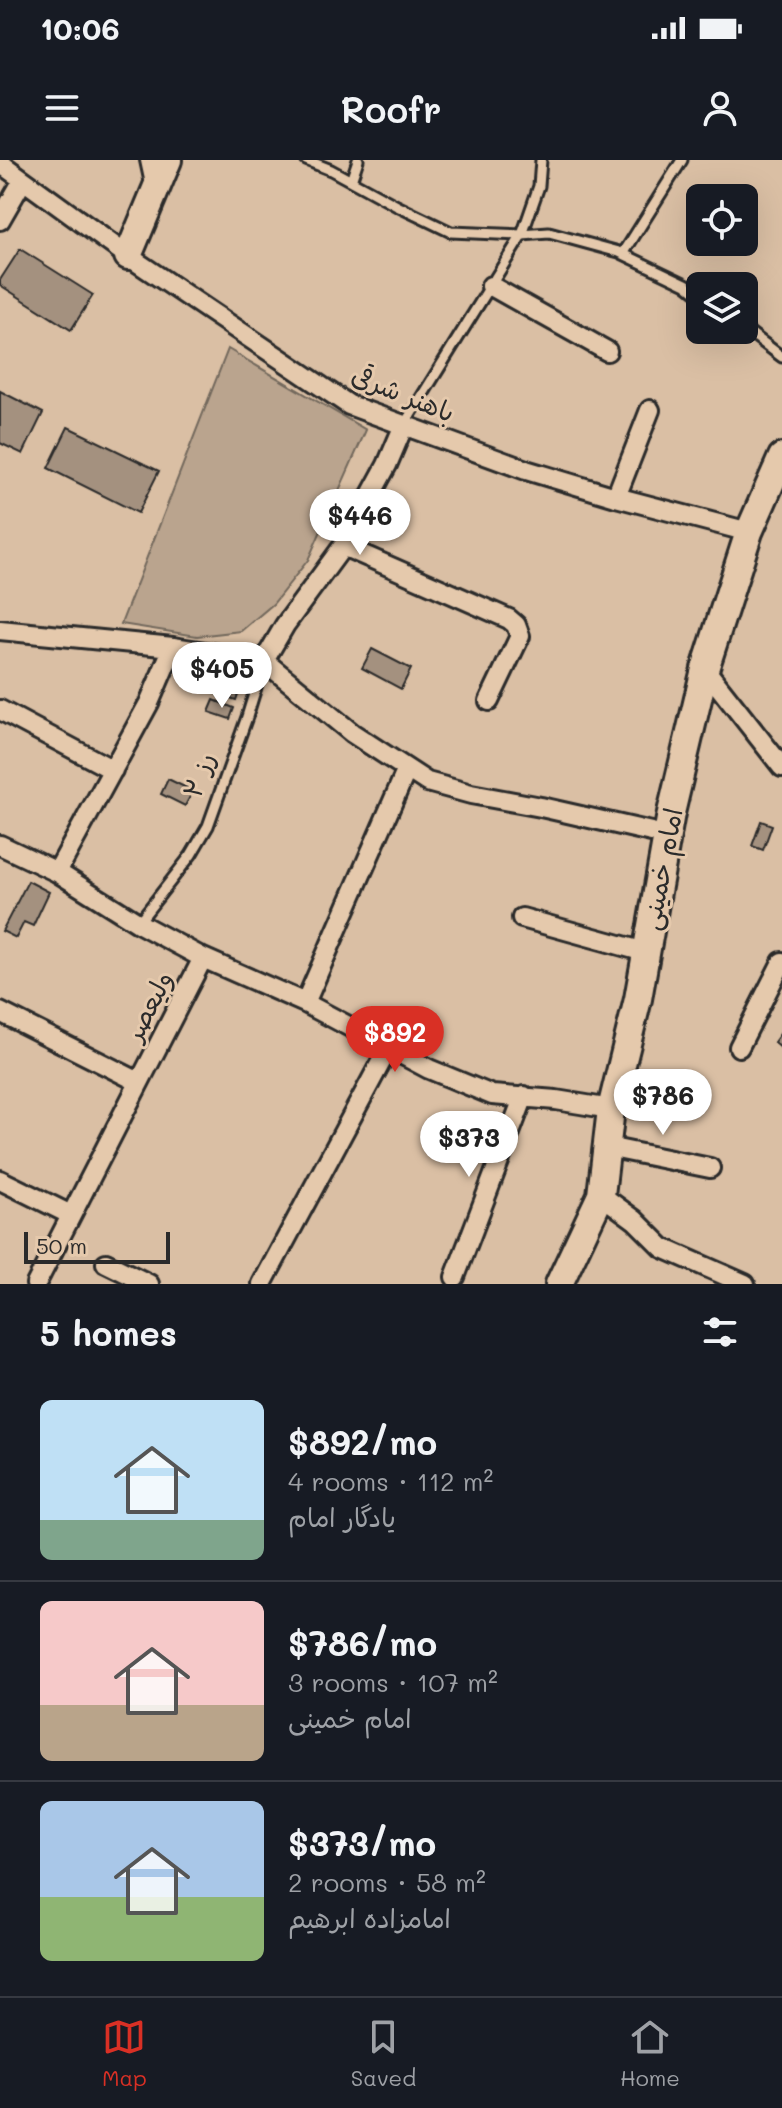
<!DOCTYPE html>
<meta charset="utf-8">
<style>
:root{--surface:#171b24;--page:#20242c;--text:#f1f3f6;--muted:#9ea1a6;--line:#363941;--accent:#d93025}
body{margin:0;font-family:Mali,"Playpen Sans Arabic",sans-serif;background:var(--page);color:var(--text);height:100vh;display:flex;flex-direction:column;font-size:30px;white-space:nowrap}
*{box-sizing:border-box;margin:0}
p{font-size:26px;color:var(--muted)}
.icon{flex:none;width:44px;height:44px;fill:none;stroke:currentColor;stroke-width:2;stroke-linecap:round;stroke-linejoin:round}
.map{position:relative;height:1124px;overflow:hidden}
.drawer{display:flex;flex-direction:column;background:var(--surface);flex:1}
.drawer>*{flex:none}
.buttons{position:absolute;left:686px;top:24px;display:grid;gap:16px}
.buttons a{display:grid;place-items:center;width:72px;height:72px;border-radius:12px;background:var(--surface);box-shadow:0 8px 32px #0002;font-size:40px}
.scale{position:absolute;left:24px;bottom:20px;width:146px;box-sizing:border-box;padding-left:8px;border:4px solid #2b2b2b;border-top:0;font-size:22px;line-height:28px;white-space:nowrap;color:#2b2b2b;-webkit-text-stroke:6px #e5c9ac;paint-order:stroke}
.price{position:absolute;translate:-50% -68px;padding:0 18px;border-radius:28px;background:#fff;color:#222;font-size:26px;line-height:52px;filter:drop-shadow(0 2px 4px #0008)}
.price::after{content:'';position:absolute;left:50%;top:48px;width:24px;height:18px;margin-left:-12px;background:inherit;clip-path:polygon(0 0,100% 0,50% 100%)}
.price.selected{background:var(--accent);color:#fff}
ul{padding:0;list-style:none}
li{display:flex;align-items:center;gap:24px;height:200px;padding:0 40px}
li+li{border-top:2px solid var(--line)}
li span{display:grid;place-items:center;flex:none;width:224px;height:160px;border-radius:12px;color:#555}
li>.icon{margin-inline-start:auto}
span .icon{width:96px;height:96px;fill:#fffc;stroke-width:1}
li b{font-size:34px}
h2{display:flex;justify-content:space-between;align-items:center;height:96px;padding:0 40px;font-size:34px}
.status{display:flex;justify-content:space-between;align-items:center;height:56px;padding:0 40px;background:var(--surface);direction:ltr}
.status svg{height:22px;fill:currentColor}
header{display:flex;justify-content:space-between;align-items:center;height:104px;padding:0 40px;background:var(--surface);font-size:36px;font-weight:600}
.menu{display:flex;justify-content:space-around;align-items:center;height:112px;border-top:2px solid var(--line);background:var(--surface);font-size:22px;color:var(--muted)}
.menu a{display:grid;justify-items:center;gap:4px}
.menu .selected{color:var(--accent)}
.map>svg:first-child{display:block}
.green{fill:#baa48e;stroke:#72685c;stroke-width:2}
.building{fill:#a4917f;stroke:#2b2b2b;stroke-width:2}
.lines{fill:none;stroke-linecap:round;stroke-linejoin:round}
.lane-casing{stroke:#2b2b2b;stroke-width:15}
.street-casing{stroke:#2b2b2b;stroke-width:24}
.secondary-casing{stroke:#2b2b2b;stroke-width:32}
.lane{stroke:#e5c9ac;stroke-width:9}
.street{stroke:#e5c9ac;stroke-width:18}
.secondary{stroke:#e5c9ac;stroke-width:26}
.labels{text-anchor:middle;stroke-width:6;stroke-linejoin:round;paint-order:stroke}
.street-label{font-size:26px;fill:#2b2b2b;stroke:#e5c9ac}
</style>
<div class="status"><b>10:06</b><svg viewBox="0 0 49 12"><path d="M0 12V9h3v3zM5 12V6h3v6zM10 12V3h3v9zM15 12V0h3v12zM26 1h20v11H26zM47 4h2v5h-2z"/></svg></div>
<header><svg class="icon" aria-label="menu" viewBox="0 0 24 24"><path d="M4 6h16M4 12h16M4 18h16"/></svg>Roofr<svg class="icon" aria-label="person" viewBox="0 0 24 24"><circle cx="12" cy="8" r="4"/><path d="M4 21q1-7 8-7t8 7"/></svg></header>
<div class="map">
<svg width="782" height="1124" viewBox="0 0 782 1124">
<rect width="100%" height="100%" fill="#dabfa4"/>
<filter id="ink" filterUnits="userSpaceOnUse"><feTurbulence type="fractalNoise" baseFrequency=".0125" numOctaves="2"/><feDisplacementMap in="SourceGraphic" scale="16" xChannelSelector="R" yChannelSelector="G"/><feConvolveMatrix kernelMatrix="1 2 1 2 8 2 1 2 1" color-interpolation-filters="sRGB"/></filter>
<g filter="url(#ink)">
<path class="green" d="M228,189l138,81 -58,130 -35,44 -32,27 -44,5 -76,-12z"/>
<path class="building" d="M20,89l73,46 -22,35 -71,-45v-5z
M0,231l43,22 -20,41 -23,-11z
M68,267l91,44 -21,42 -90,-45z
M372,489l39,20 -10,20 -39,-21z
M220,509l24,8 -8,23 -24,-8z
M214,540l20,8 -4,11 -21,-7z
M168,619l25,12 -8,15 -24,-12z
M761,661l11,4 -9,25 -11,-4z
M28,721l21,11 -16,34 -9,-4 -8,16 -14,-7z
M782,871v18l-8,-7z"/>
<g class="lines">
<g class="lane-casing">
<path id="lane" d="M306,0l25,10 66,36 54,26 71,3 27,-2 70,19 67,32 14,11
M351,21l7,-21
M623,94l59,-94
M744,168l38,29
M404,265l118,-190 17,-49 2,-26
M138,763l53,-68 17,-29 39,-109 17,-56"/>
</g>
<g class="street-casing">
<path id="street" d="M150,0l6,28
M0,3l128,93 221,149 177,65 90,27 133,35
M0,60l23,-40
M491,126l116,65
M616,337l34,-87
M343,386l166,73 7,6 4,11 -31,65
M0,470l173,17 91,14 88,72 75,49 44,12 70,13 128,29
M264,501l21,-36 58,-79 44,-81 17,-40
M705,509l77,98
M0,550l113,60
M0,685l57,27 81,51 65,35 -167,326
M57,712l92,-169 24,-56
M522,758l123,34
M203,798l102,45 124,66 63,26 64,5 55,9
M305,843l102,-234
M0,852l139,70
M739,887l43,-85
M607,987l103,21
M0,1020l71,35
M601,1035l34,25 28,28 82,36
M106,1103l43,21
M455,1117l69,-181
M262,1124l127,-237"/>
</g>
<g class="secondary-casing">
<path id="secondary" d="M128,96l40,-96
M559,1124l42,-89 10,-86 27,-110 33,-186 34,-144 44,-137 33,-75"/>
</g>
<use href="#lane" class="lane"/>
<use href="#street" class="street"/>
<use href="#secondary" class="secondary"/>
</g>
</g>
<g class="labels">
<g class="street-label">
<text transform="translate(403 234) rotate(22)" y="9">باهنر شرقی</text>
<text transform="translate(199 615) rotate(-70)" y="9">رز ۲</text>
<text transform="translate(662 709) rotate(-79)" y="9">امام خمینی</text>
<text transform="translate(149 846) rotate(-63)" y="9">ولیعصر</text>
</g>
</g>
</svg>
<div class="buttons">
<a><svg class="icon" aria-label="locate" viewBox="0 0 24 24"><circle cx="12" cy="12" r="6"/><path d="M12 2v4M12 18v4M2 12h4M18 12h4"/></svg></a>
<a><svg class="icon" aria-label="layers" viewBox="0 0 24 24"><path d="M12 4l9 5-9 5-9-5zM3 14l9 5 9-5"/></svg></a>
</div>
<div class="scale">50 m</div>
<b class="price" style="left:360px;top:397px">$446</b>
<b class="price" style="left:222px;top:550px">$405</b>
<b class="price selected" style="left:395px;top:914px">$892</b>
<b class="price" style="left:663px;top:977px">$786</b>
<b class="price" style="left:469px;top:1019px">$373</b>
</div>
<section class="drawer">
<h2>5 homes<svg class="icon" aria-label="filters" viewBox="0 0 24 24"><path d="M4 7h16M4 17h16"/><circle cx="9" cy="7" r="2"/><circle cx="15" cy="17" r="2"/></svg></h2>
<ul>
<li><span style="background:linear-gradient(#bfe0f5 75%,#7fa58c 0)"><svg class="icon" aria-label="home" viewBox="0 0 24 24"><path d="M3 11l9-7 9 7M6 9v11h12V9"/></svg></span><div><b>$892/mo</b><p>4 rooms · 112 m²</p><p>یادگار امام</p></div></li>
<li><span style="background:linear-gradient(#f6c9c9 65%,#b9a48a 0)"><svg class="icon" aria-label="home" viewBox="0 0 24 24"><path d="M3 11l9-7 9 7M6 9v11h12V9"/></svg></span><div><b>$786/mo</b><p>3 rooms · 107 m²</p><p>امام خمینی</p></div></li>
<li><span style="background:linear-gradient(#a9c7e8 60%,#8fb573 0)"><svg class="icon" aria-label="home" viewBox="0 0 24 24"><path d="M3 11l9-7 9 7M6 9v11h12V9"/></svg></span><div><b>$373/mo</b><p>2 rooms · 58 m²</p><p>امامزاده ابرهیم</p></div></li>
</ul>
</section>
<nav class="menu">
<a class="selected"><svg class="icon" aria-label="map" viewBox="0 0 24 24"><path d="M3 6l6-2 6 2 6-2v14l-6 2-6-2-6 2zM9 4v14M15 6v14"/></svg>Map</a>
<a><svg class="icon" aria-label="saved" viewBox="0 0 24 24"><path d="M7 4h10v16l-5-4-5 4z"/></svg>Saved</a>
<a><svg class="icon" aria-label="home" viewBox="0 0 24 24"><path d="M3 11l9-7 9 7M6 9v11h12V9"/></svg>Home</a>
</nav>
